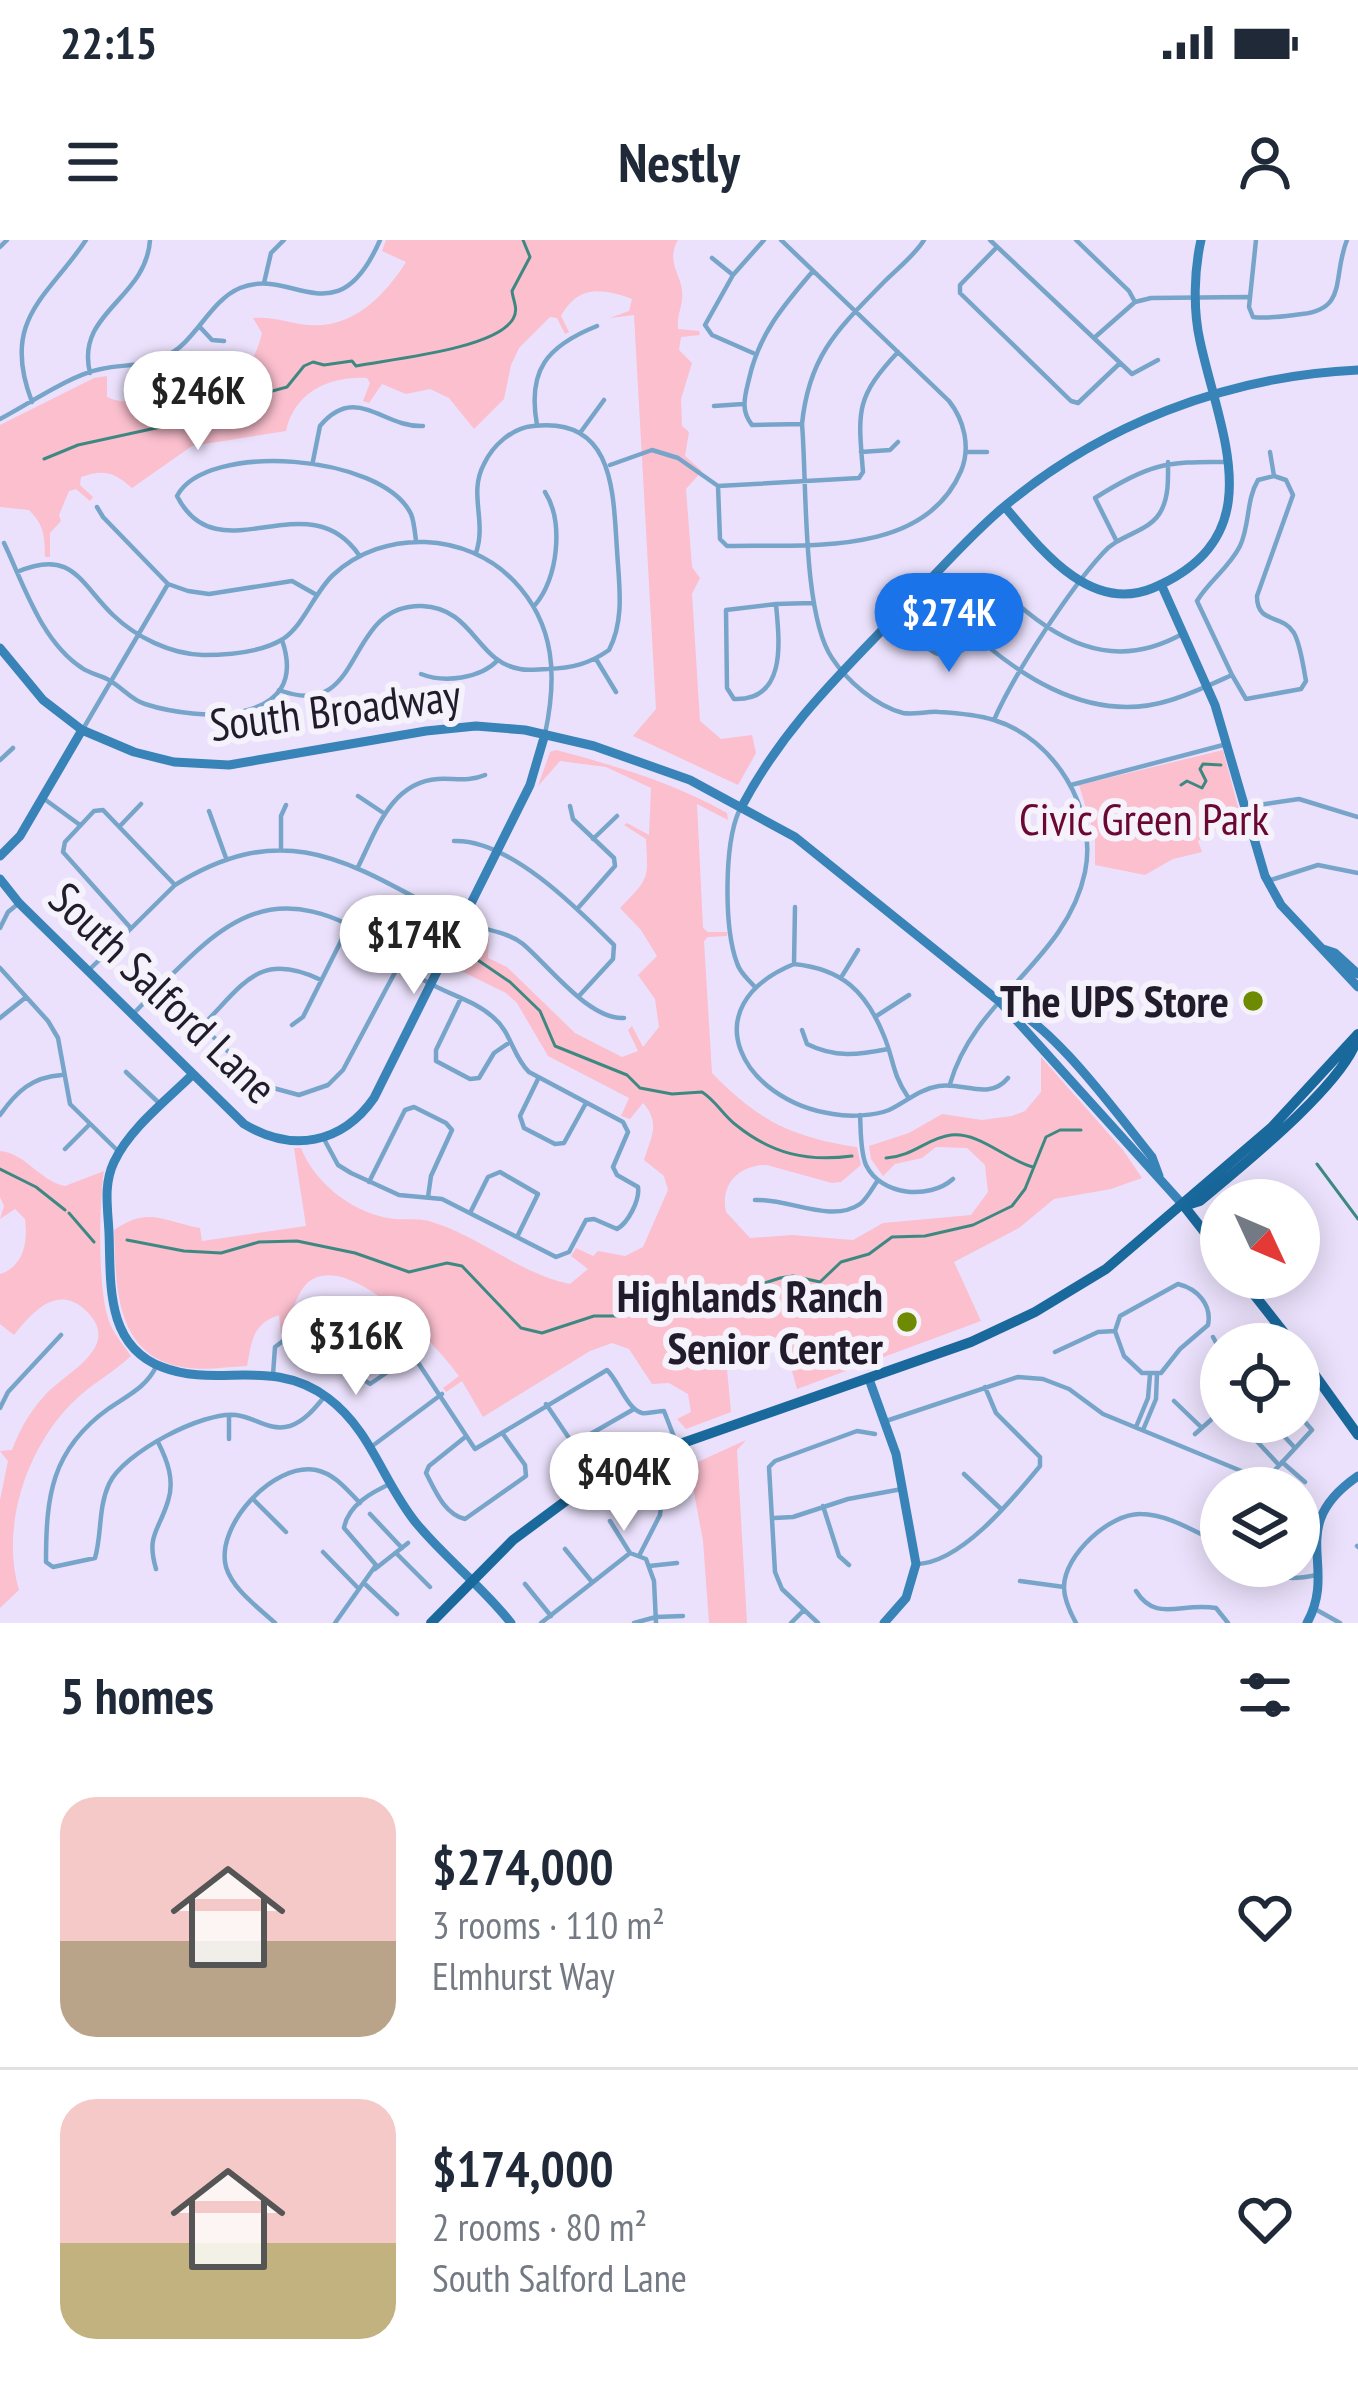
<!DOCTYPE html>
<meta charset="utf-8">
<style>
:root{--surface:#fff;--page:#f2f2f3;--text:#1f2937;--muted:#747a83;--line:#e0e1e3;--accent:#1a73e8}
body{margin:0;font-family:"PT Sans Narrow",sans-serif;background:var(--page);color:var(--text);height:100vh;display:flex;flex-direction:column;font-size:45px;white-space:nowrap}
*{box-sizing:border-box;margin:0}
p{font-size:39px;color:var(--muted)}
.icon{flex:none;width:66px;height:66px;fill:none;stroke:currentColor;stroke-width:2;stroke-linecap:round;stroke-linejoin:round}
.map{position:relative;height:1383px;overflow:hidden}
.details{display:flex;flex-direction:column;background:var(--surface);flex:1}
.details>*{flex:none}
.needle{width:78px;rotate:134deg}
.tools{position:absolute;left:1200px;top:939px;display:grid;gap:24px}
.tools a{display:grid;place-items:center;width:120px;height:120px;border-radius:50%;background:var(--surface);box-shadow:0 6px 30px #0003;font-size:60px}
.price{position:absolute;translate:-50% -102px;padding:0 27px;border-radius:42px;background:#fff;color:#222;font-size:39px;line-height:78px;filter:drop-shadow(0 3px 6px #0008)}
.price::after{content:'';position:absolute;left:50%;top:72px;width:36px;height:27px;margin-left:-18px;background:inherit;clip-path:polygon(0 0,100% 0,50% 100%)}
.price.selected{background:var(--accent);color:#fff}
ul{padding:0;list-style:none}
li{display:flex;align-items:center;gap:36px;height:300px;padding:0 60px}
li+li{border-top:3px solid var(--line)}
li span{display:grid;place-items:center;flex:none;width:336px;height:240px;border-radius:36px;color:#555}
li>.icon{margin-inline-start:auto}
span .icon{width:144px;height:144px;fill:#fffc;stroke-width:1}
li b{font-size:51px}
h2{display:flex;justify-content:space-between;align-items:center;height:144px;padding:0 60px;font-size:51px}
.status{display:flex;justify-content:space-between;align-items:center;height:84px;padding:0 60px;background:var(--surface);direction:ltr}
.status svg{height:33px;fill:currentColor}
header{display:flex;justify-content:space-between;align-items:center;height:156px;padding:0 60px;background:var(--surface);font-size:54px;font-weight:800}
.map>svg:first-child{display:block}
.green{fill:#fbbfce}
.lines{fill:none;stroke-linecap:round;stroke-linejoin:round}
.stream{stroke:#3e8882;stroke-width:3}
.street{stroke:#77a5c9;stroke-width:4.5}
.secondary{stroke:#3883b8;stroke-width:9}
.primary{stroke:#19699d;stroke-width:10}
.poi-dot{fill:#6d8a01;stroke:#f5f2fb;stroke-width:4.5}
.labels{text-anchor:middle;stroke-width:12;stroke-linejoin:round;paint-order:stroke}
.street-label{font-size:45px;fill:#221b2b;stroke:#f5f2fb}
.park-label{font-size:45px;fill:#6a0732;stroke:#f5f2fb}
.poi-label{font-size:45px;font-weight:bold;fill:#221b2b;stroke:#f5f2fb;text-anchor:end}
</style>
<div class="status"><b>22:15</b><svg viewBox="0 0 49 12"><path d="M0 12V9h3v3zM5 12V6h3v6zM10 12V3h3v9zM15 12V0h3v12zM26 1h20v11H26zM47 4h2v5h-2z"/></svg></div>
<header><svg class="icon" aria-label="menu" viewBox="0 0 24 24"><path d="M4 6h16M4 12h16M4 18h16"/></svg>Nestly<svg class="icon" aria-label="person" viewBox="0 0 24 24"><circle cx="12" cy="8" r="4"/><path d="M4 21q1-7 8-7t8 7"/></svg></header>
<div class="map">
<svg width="1358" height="1383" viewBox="0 0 1358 1383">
<rect width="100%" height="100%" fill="#ebe1fc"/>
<path class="green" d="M386,0h292c-14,24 7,36 4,59 -1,11 -5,17 -4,30l21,2 1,4 -19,2 -2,13 13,13 -11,36 1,27 7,6 -4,24 17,15 -16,18 6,78 8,11 -8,16 8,127 21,18 31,-4 4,18 -18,32 -105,-49 23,-27 -22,-394 -24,3 19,-7 3,-12c-30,-11 -54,-14 -71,17l8,16 -4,2 -8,-16 -7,-1 -31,31 -8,17 -7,34 -30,30 -25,-31 -19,-9 -24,5 -24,-10 -13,19 -6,-2 7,-18 -3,-5c-37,-2 -72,13 -81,53l-94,15 -60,42c-18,-16 -28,-19 -51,-11l-1,8 13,12 -3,4 -14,-12 -7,2 -10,24 2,6 -11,12v24h-5c0,-21 -1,-32 -16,-47l-29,-3v-82l94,-47 13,-2v21c31,14 68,-5 93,-25l11,10c32,-9 43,-16 51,-49l-9,-15c20,-2 35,5 55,7 44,4 76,-28 98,-63l-24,-11z
M556,510c60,16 116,32 171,63l1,7 -31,-16 6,124 5,4h19v4l-19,1 -4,4 8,132c47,48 79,64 145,74l4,18 -20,17 -9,1 -65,-18c-28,0 -47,19 -41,47l24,26 42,-3 61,5 30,-17 88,-8 17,-23 -3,-27 -18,-17 -31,-1 -14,11 -27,6 -12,12 -12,-17 -2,-13 40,-13 33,-19 40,6 30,-4 13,-5 16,-19v-35l82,93 19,28 -31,11 -57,10 -35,29 -65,34 27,59 -184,68 -14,-51 -41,-3 -17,13 6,64 -45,17 -9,-10 14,-7 -3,-18 -19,-11 -17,1 -23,-35 -17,-6 -22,8 -107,66 -21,-36 -16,11 -3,-4 16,-12c-22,-30 -101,-117 -144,-98 -19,8 -24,40 -30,58l-4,-1 -2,-20c-27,9 -27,26 -32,51 -21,1 -44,5 -65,1 -68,-12 -66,-83 -68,-137 34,-24 49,-9 86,-2l2,13 104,-15 -12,-78h7c14,36 54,67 94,71 12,1 26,-1 37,3 49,15 88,52 138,62l18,-15 -17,-13 5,-8 17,8 5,-5 27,5 18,-9 25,-57 -4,-14 -20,-16c7,-23 17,-37 -1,-57l-13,16 -9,-3 8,-18 -81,-42 -31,-53 -11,-10 -57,-28 17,-33 23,5 -1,21 19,9 68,66 47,24 16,-6 -10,-21 4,-4 11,21 16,-20 -4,-28 -17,-24 19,-19 -16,-26 -21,-22c30,-31 28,-28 26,-69l-22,-14 3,-2 22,12 2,-47 -45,-21 -46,-6 -22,25 12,-34z
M1223,510l18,68 -17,5 -26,18 4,11 -29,7 -28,16 -50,-10v-27l-16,-53z
M0,911c27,3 38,29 65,35l39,-15c-5,34 -7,121 6,153 5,11 14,22 21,32 -18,17 -40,28 -58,46 -46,45 -73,125 -54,188l-19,18v-108l8,-39 -8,-10 12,-1c8,-21 18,-39 34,-56 22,-23 80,-49 37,-86 -28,-23 -52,6 -69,27l-14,-11v-50c24,-7 28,-33 25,-55l-10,-10 -15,10 4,-13 -4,-9z
M746,1200l-9,10 10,173h-38l-6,-82 -14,-75z"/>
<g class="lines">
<path class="stream" d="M44,219l34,-14 142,-31 12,-12 55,-15 17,-21 9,-4 11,3 28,-4 4,5c36,-7 139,-17 157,-47 6,-10 0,-18 -1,-28l18,-34 -7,-17
M1181,545l6,-4 15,7 4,-7 -6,-12 3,-5 18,1
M466,712l44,30 30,29 15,35 72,29 13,13 32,6 30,-2c14,9 21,23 34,33 36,29 71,37 116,31
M886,918c28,-2 41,-20 65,-23 29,-3 55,25 82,32
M1317,924l41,55
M0,929l36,18 29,23
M69,973l25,29
M127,1000l57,11 37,2 38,-11 38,-1 58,12 54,19 38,-9 15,3 59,62 21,5 52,-17h28l28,-12 81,-10 49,-16 13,-2 27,6 21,-20 28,-8 23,-17 33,-1 48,-11 39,-19 13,-17 21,-52 14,-7h21"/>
<path class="street" d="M924,0c-10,16 -26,28 -39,41 -47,48 -76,74 -83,143 5,58 0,190 30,234 15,23 44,48 71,55 11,2 25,-2 36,-1 17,1 39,3 55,8 60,18 104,90 91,152 -18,88 -111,126 -135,212
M990,0l142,134 26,-14
M1076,0l53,51 6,11
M1256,0l-7,67 4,10c16,2 32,-1 49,-3 46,-5 30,-37 45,-74
M0,7l7,-7
M997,7l-37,38v8l111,108 7,2 41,-39
M712,18l21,17
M264,43l7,-30 13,-13
M199,86l13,14 12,1
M1094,98l41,-36 16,-4 97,-1
M753,113l-41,-18 -7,-10 28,-50 31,-35
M90,133c-15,-61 56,-73 60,-133
M32,162c-32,-83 16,-105 54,-162
M714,166l29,-2
M0,179c29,-15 70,-44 101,-50 22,-5 42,-2 63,-12 31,-13 45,-56 76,-69 52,-22 97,51 140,-48
M802,184l-50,1c-12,-15 -7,-29 -3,-46 10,-45 34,-73 64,-108
M537,185c-10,-55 10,-79 60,-99
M580,193l24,-33
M861,212l29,-2 8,-8
M966,212h21
M313,221l7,-35c36,-43 63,2 103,0
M610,225l42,-15 26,8 40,28 141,-8 4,-6c-5,-61 -8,-74 35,-120
M718,246l2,53 7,7c78,-2 197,12 234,-75 10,-24 3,-51 -12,-70l-168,-161
M97,267l6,10 65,67 20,7 21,3 83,-13 23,13
M1116,300l-21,-42c52,-33 70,-37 130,-36
M4,303c20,42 37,98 78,125 7,5 17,7 25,11 14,7 24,21 38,25 52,17 167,23 137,-64
M359,315c-52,-76 -141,22 -182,-59 29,-55 205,-42 234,18 3,7 4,19 5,27
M17,332c55,-24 63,11 96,43 23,22 57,39 90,40 24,0 59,-3 80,-16 21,-14 31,-46 50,-64 51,-47 134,-43 181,6 42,44 43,97 31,153
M776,364c3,35 12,97 -42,95l-7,-11 -1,-78z
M776,364l36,-1
M535,365c23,-26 29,-83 10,-113
M953,375c57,56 134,112 218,85 20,-6 41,-16 61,-25l-35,-74c12,-20 32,-33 43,-55 10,-21 6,-46 18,-66l16,-4
M976,398c-14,16 -34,25 -50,8l65,-65c13,9 23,21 36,31 49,40 99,54 157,21
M596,419l20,33
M421,434c23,9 59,5 77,-14
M1232,435l14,24 55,-10 5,-8c-3,-15 -5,-35 -12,-48 -12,-20 -37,-8 -37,-37l36,-101 -7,-15 -12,-4 -4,-24
M279,450c88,33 63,-86 143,-84 52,2 54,56 98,63 8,2 19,0 28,0 24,-1 41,-5 61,-19 16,-31 10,-65 8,-100 -4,-57 -2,-134 -84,-124 -21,2 -40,19 -49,38 -16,30 3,56 -8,89
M994,480c20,-46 75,-130 109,-167 17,-20 48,-20 59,-44 7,-15 6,-31 6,-47
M83,489l85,-145
M0,520l13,-12
M1071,545l156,-41
M358,556l27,18
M43,558l37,27
M570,566l3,13 41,39 1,8 -37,42
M1245,567l54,-8 59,18
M209,571l17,47
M739,571c-15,34 -15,117 -2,152 3,10 10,15 17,23
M120,586l21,-22
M593,599l24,-23
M454,601c55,-2 123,67 160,104l-1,14 -34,37
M281,608v-32l5,-11
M358,627c18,-36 33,-85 80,-88 16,-1 31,3 47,-4
M1271,640l47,-15 40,8
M129,686l-66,-74 2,-10 29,-31 9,-1 72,75
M0,688l8,-16 11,-9
M794,724l1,-57
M0,728l48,53 10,17 12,66 49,48
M88,731l87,-86c113,-70 176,-21 280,34 22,11 49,10 68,25 26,22 66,76 101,74
M842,736l16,-26
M163,747l99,98 37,10 29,-10 15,-15 58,-109
M461,758l-25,52v11l34,18 9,-1 15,-25 16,-11
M135,772c84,-85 130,-147 252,-65 10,7 17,18 26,26 24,19 58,24 81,45 17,14 19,39 35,54l94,50 5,10 -15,35 4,8 21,12c2,13 -10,36 -21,42l-23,-10 -8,1 -17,32 -13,5 -114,-58 -43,-4 -48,-22 -13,-8 -14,-26
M875,777l34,-22
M0,778l25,-20
M292,785l11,-8 45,-90
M202,786c42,-42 57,-76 119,-46
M802,790l5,14c28,14 51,11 81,5
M126,832l32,30
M538,839l-18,37 4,12 31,16 9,-1 22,-40
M908,857c-16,-23 -14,-37 -24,-61 -18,-45 -42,-67 -90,-72 -104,43 -51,137 39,150 16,3 41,2 56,-4 17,-8 30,-21 50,-24 25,-4 50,15 69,-8
M0,875c17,-24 32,-38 62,-40
M860,875c1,15 0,36 6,50 15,31 63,35 87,14
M65,909l24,-24
M369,942l36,-72 9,-3 32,16 6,7 -21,46 -3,21
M755,960c33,-2 76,24 105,4 7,-5 13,-17 18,-24
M470,973l18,-36 12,-5 38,22 -20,41
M1178,1044c20,5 34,21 30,41l-28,24 -19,24h-19l-18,-17 -9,-25 5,-15z
M1213,1097l8,15
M1239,1098l7,6
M305,1107l15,-38 9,-8 47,24 37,30 62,94 132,-79c11,10 20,39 35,43 7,1 15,-2 22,-2l12,31
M1055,1112l43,-20 17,-1
M157,1125c-11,23 -29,30 -49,44 -57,41 -62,88 -62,153l7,5 42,-9c7,-24 3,-50 14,-74 14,-31 94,-73 127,-69 19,2 33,17 54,11 15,-5 26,-19 35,-30
M1205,1133l16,14
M273,1135l2,-28 8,-6 55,21 32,22 41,-28
M1174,1161l27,26
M546,1164l27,40 61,-35
M0,1168l8,-16 53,-57
M886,1181l132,-44 25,2 26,10 34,25 148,61 19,13
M1245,1182l2,3
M1271,1182l24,26
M1136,1187l12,-29 2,-23
M1143,1190l13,-31 1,-25
M1195,1194l26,-23
M1251,1195l28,30
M464,1198l-35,28 -3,7c9,17 18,41 39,46l61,-43 -1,-11 -22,-31
M229,1199v-24
M371,1207l71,-53
M1282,1222l23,20
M964,1234l36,34
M1263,1243l49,-53 -13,-15
M254,1260l32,32
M1299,1265l21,11
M823,1266l16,50 10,9
M370,1274l32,34
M774,1278l19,-1 55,-18 54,-10
M610,1281l20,32
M1357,1306l1,1
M565,1309l27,33
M323,1312l36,37
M397,1314l33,33
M640,1314l20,-39 2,-17
M916,1324c44,0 96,-64 124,-98v-9l-44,-44 -11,-26
M649,1326l28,-3
M1260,1326c22,14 32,14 57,9
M156,1329c-10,-34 3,-38 12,-68 7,-21 -1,-41 -10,-59
M375,1329l33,-26
M1020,1341l44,6
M525,1344l26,32
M366,1345l31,29
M1136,1351c20,32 44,11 80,17l12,15
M1315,1369l25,14
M275,1383c-17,-16 -42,-33 -49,-56 -11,-41 47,-105 90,-97 19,4 31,20 44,33
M335,1383l41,-58 -32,-37c4,-23 28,-36 48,-45
M541,1383l89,-70 16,6 8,22 2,42
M634,1383l22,-6 27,-1
M791,1383l13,-13
M818,1383l-36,-34 -7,-17 -6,-105 6,-6 82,-30 18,3
M1076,1383c-6,-11 -12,-23 -12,-36 0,-32 46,-74 77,-73 27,0 56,19 80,30"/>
<path class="secondary" d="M1005,267c37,44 86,107 148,81 121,-51 67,-154 47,-247 -7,-31 -6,-70 1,-101
M1161,344l54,121 50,171 16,29 77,82
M0,408l43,52 39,30 52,22 40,10 55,3 197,-34 50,-5 49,4 69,16 96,34 105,57 205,165 184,204
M742,566c40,-75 90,-124 148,-184 36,-37 70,-77 109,-111 100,-86 228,-135 359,-141
M0,616l20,-20 62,-106
M0,639l19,24 225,221c48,29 98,20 130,-26l156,-313 15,-51
M1323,709l12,4 23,21
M1000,762c50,18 117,112 152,155l7,19
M193,834c-26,26 -63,54 -79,88 -11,23 -6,47 -5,71 2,50 -4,112 53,134 56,22 109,-11 166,31 44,33 55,85 89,126 29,35 66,63 94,99
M869,1139l27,75 20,110 -10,34 -22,25
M1307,1383c32,-58 -23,-96 51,-147"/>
<path class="primary" d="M1187,965l13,-4c37,-31 150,-121 158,-166
M1184,966l37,47
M1241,1038l52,66
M1299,1113l59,82
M431,1383l82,-83 54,-40 51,-29 59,-26 294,-103 64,-30 71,-43 166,-142 86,-93"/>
</g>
<g class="poi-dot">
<circle cx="1253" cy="761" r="12"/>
<circle cx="907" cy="1082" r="12"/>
</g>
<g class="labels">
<g class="street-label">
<text transform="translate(335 470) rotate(-7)" y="16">South Broadway</text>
<text transform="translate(163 753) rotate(44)" y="16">South Salford Lane</text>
</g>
<g class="park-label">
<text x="1144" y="595">Civic Green Park</text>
</g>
<g class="poi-label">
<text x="1229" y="777">The UPS Store</text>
<text x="883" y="1072">Highlands Ranch<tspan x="883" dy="52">Senior Center</tspan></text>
</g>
</g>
</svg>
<div class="tools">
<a><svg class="needle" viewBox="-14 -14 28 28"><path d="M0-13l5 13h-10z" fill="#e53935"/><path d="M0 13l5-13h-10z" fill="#747a83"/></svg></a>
<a><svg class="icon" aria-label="locate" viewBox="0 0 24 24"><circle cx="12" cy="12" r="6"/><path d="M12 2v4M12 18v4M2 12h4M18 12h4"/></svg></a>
<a><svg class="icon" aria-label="layers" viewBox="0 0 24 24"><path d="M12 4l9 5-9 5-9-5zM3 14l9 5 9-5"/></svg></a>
</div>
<b class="price" style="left:198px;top:213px">$246K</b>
<b class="price selected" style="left:949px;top:435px">$274K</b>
<b class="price" style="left:414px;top:757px">$174K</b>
<b class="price" style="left:356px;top:1158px">$316K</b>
<b class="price" style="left:624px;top:1294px">$404K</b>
</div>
<section class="details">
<h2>5 homes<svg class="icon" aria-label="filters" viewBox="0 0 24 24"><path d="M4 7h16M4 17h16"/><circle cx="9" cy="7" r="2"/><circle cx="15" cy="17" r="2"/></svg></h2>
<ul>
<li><span style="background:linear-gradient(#f6c9c9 60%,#b9a48a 0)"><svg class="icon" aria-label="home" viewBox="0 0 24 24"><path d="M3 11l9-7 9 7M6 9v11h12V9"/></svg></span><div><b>$274,000</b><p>3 rooms · 110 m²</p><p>Elmhurst Way</p></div><svg class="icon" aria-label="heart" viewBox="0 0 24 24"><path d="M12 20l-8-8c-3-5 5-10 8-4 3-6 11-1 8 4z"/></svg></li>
<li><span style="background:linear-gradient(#f6c9c9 60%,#c2b280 0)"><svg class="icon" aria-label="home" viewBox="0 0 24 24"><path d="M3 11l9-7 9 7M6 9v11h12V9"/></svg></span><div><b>$174,000</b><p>2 rooms · 80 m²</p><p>South Salford Lane</p></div><svg class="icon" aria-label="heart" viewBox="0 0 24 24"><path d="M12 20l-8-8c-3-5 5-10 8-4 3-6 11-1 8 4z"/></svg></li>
</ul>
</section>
